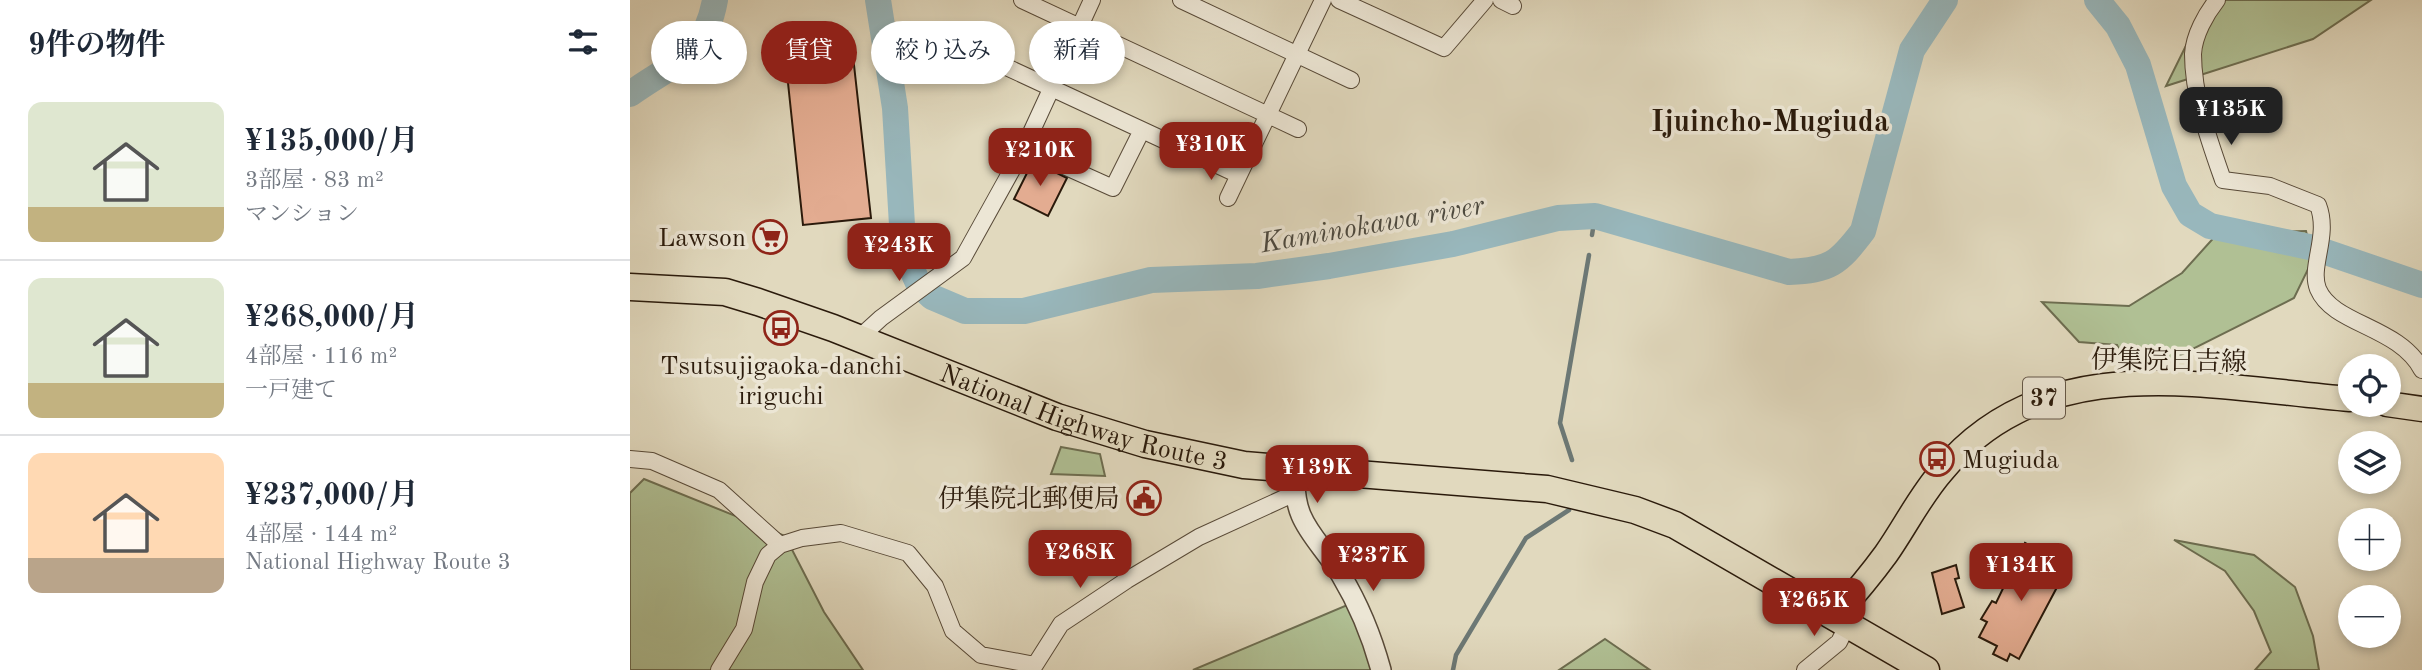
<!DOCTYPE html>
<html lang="ja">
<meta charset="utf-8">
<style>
:root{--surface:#fff;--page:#f2f2f3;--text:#1f2937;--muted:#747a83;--line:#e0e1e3;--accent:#8f2418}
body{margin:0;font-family:"Old Standard TT","Noto Serif JP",serif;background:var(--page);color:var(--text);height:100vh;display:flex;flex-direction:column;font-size:26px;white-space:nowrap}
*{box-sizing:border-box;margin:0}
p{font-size:23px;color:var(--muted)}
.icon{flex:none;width:38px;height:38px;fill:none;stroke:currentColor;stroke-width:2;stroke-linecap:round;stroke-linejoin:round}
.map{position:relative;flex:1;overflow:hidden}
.details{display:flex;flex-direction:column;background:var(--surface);width:630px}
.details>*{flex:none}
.hud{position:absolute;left:21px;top:21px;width:665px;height:63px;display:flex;gap:14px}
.controls{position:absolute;left:1708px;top:354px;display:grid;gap:14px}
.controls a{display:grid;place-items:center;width:63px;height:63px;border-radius:50%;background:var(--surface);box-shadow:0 4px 10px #0003;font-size:35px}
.price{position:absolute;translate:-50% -60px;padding:0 16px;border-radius:14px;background:var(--accent);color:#fff;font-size:23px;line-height:46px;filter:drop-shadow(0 2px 4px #0008)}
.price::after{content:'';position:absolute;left:50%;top:42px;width:21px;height:16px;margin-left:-10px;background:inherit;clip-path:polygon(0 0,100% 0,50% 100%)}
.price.selected{background:#222;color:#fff}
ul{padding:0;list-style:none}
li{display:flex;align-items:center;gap:21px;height:175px;padding:0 28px}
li+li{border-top:2px solid var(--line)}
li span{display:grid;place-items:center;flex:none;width:196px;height:140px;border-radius:14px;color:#555}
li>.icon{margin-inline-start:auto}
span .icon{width:84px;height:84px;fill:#fffc;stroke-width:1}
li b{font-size:30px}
h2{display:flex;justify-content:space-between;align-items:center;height:84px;padding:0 28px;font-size:30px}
.tag{padding:0 24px;border-radius:32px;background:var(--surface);box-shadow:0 4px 10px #0003;font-size:24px;line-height:63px}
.tag.selected{background:var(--accent);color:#fff}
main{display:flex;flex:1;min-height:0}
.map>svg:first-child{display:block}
.green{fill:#b0c094;stroke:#6d6d50;stroke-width:2}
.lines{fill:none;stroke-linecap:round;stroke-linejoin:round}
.stream{stroke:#6c7875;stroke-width:4.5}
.river{stroke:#98b7bc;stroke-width:26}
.building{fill:#e3ac91;stroke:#2a1a0b;stroke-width:2}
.minor-casing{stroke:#584a38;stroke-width:18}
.tertiary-casing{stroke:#584a38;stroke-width:22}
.primary-casing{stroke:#2a1a0b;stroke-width:27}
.trunk-casing{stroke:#2a1a0b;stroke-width:29}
.minor{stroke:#ece6d5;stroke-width:16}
.tertiary{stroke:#ece6d5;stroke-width:19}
.primary{stroke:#e1d9be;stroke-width:24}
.trunk{stroke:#e1d9be;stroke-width:26}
.labels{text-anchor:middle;stroke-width:7;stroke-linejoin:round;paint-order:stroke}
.shield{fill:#ece6d5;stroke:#645748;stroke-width:2}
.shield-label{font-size:24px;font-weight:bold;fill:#2a1a0b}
.poi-label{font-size:26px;fill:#2a1a0b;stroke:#ece6d5;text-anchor:end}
.street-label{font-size:26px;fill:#2a1a0b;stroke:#ece6d5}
.water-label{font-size:28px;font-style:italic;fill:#4b4940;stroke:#ece6d5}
.quarter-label{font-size:30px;font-weight:bold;fill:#2a1a0b;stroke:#ece6d5}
</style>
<main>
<section class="details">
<h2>9件の物件<svg class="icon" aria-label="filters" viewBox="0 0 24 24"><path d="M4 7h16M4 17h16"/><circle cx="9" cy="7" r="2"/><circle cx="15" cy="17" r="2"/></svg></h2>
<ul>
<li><span style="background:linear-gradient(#dfe7d0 75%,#c2b280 0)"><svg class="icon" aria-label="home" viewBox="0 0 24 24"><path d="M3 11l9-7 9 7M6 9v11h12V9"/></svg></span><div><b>¥135,000/月</b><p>3部屋 · 83 m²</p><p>マンション</p></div></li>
<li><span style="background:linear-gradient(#dfe7d0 75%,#c2b280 0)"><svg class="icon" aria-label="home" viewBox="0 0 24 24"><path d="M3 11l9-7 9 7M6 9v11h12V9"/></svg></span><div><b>¥268,000/月</b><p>4部屋 · 116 m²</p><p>一戸建て</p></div></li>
<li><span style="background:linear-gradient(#ffd9b3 75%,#b9a48a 0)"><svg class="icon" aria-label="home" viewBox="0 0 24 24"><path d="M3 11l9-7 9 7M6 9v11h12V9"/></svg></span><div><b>¥237,000/月</b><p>4部屋 · 144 m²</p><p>National Highway Route 3</p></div></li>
</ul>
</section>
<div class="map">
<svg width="1792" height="670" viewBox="0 0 1792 670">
<rect width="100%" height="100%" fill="#e1d9be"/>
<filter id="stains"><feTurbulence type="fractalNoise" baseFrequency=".00286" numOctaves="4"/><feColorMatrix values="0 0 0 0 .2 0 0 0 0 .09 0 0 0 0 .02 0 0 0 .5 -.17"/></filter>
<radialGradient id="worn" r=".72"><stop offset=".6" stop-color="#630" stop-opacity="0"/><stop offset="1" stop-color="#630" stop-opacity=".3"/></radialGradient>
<path class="green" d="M1590,0h151l-58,39 -147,47 40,-81z
M1676,231l7,28 -19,39 -161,81 -16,-34 -38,-3 -37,-40 87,4 53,-33 36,-40z
M431,447l39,7 5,22 -54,-2z
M14,479l141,57 39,76 39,58h-233v-177z
M1544,540l80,15 41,32 18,49 6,34h-64l16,-18 -17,-41 -29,-40z
M722,603l23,67h-182z
M975,639l45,31h-91z"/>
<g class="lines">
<path class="stream" d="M962,235l3,-19
M942,460l-12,-37 29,-168
M823,670l3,-15 70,-117 43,-28"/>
<path class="river" d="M248,0l17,108 7,117 7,38 10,22 13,12 33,14h59l127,-31 106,-4 72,-10 124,-22 105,-26 37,-2 194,56c41,-2 49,-8 74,-41l49,-181 33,-50
M1467,0l21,26 20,39 36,121 16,28 20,12 104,22 108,37
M0,94c43,-31 75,-37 85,-94"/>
</g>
<path class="building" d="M221,38l20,180 -68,7 -19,-180z
M403,161l34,17 -19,38 -34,-17z
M1395,543l33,18 -4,7 10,6 -45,85 -9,-5 -3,7 -14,-7 4,-8 -18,-9 8,-15 -6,-3 11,-18 4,2z
M1326,565l3,13 -4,1 9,28 -22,7 -10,-41z"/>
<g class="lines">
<g class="minor-casing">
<path id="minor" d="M392,0l276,129
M551,0l170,80
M709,0l105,48 41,-48
M871,0l12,6
M1587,0c-11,14 -23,35 -24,54 0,42 16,86 30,126l47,6 48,19c12,31 -9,61 0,84 15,36 81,37 104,81
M357,58l252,117 84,-175
M394,148l89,40 29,-58
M598,198l11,-23
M228,339l23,-21 82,-60 61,-110 68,-148
M0,459l22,2 67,29 61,55
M89,670l25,-41 11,-47 13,-27 12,-10 22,-7 39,-5 67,20 27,33 18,45 28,24 54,10 26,-41 66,-44 72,-43 94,-43
M1175,670l34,-28 9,-18"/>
</g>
<g class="tertiary-casing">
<path id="tertiary" d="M666,470c-6,52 21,66 45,105 18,30 31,62 40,95"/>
</g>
<g class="primary-casing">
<path id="primary" d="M1757,404l35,5
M1205,616c18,-20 35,-40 51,-62 19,-27 34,-58 56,-83 104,-125 265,-84 408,-72"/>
</g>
<g class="trunk-casing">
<g id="trunk">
<path id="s1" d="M0,287l95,5 33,10 75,26 224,89 88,27 99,21 303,24 88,21 40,15 251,145"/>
</g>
</g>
<use href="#minor" class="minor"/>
<use href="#tertiary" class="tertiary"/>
<use href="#primary" class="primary"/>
<use href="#trunk" class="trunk"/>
</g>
<defs>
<g id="supermarket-ring" transform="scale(1.75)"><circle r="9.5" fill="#ece6d5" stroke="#8f2418" stroke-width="1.5"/><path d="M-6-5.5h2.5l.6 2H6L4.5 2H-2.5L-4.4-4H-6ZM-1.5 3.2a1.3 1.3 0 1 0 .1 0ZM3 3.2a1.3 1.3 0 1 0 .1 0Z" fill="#8f2418"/></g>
<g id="bus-ring" transform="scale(1.75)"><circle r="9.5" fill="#ece6d5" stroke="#8f2418" stroke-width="1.5"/><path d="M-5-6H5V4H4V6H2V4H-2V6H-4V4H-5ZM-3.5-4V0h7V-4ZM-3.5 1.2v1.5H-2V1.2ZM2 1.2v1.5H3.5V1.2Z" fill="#8f2418"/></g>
<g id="civic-ring" transform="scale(1.75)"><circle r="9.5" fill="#ece6d5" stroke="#8f2418" stroke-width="1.5"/><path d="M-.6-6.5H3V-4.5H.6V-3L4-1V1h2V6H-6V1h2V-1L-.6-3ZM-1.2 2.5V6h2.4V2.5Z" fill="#8f2418"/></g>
</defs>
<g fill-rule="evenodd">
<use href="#supermarket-ring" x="140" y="237"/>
<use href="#bus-ring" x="151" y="328"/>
<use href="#bus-ring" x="1307" y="459"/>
<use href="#civic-ring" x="514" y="498"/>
</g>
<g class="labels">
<rect class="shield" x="1393" y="377.5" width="42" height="41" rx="5"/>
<g class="shield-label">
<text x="1414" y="406">37</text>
</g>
<g class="poi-label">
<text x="116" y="246">Lawson</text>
<text x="151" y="374" text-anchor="middle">Tsutsujigaoka-danchi<tspan x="151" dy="30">iriguchi</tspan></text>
<text x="1332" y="468" text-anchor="start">Mugiuda</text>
<text x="490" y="507">伊集院北郵便局</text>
</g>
<g class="street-label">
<text transform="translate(1539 360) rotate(1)" y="9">伊集院日吉線</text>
<text dy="9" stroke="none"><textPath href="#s1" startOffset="476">National Highway Route 3</textPath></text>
</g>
<g class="water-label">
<text transform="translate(742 223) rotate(-10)" y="10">Kaminokawa river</text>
</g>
<g class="quarter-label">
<text x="1140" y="131">Ijuincho-Mugiuda</text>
</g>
</g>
<rect width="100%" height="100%" filter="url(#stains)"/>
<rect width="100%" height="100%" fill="url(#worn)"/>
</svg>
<div class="controls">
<a><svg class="icon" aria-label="locate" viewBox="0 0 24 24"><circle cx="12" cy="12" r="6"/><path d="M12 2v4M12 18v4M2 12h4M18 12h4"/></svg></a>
<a><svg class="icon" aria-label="layers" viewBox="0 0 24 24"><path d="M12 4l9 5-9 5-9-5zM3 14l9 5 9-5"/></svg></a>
<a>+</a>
<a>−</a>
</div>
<b class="price selected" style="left:1601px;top:147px">¥135K</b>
<b class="price" style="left:581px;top:182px">¥310K</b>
<b class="price" style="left:410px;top:188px">¥210K</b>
<b class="price" style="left:269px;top:283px">¥243K</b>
<b class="price" style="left:687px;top:505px">¥139K</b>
<b class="price" style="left:450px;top:590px">¥268K</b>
<b class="price" style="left:743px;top:593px">¥237K</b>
<b class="price" style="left:1391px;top:603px">¥134K</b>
<b class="price" style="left:1184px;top:638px">¥265K</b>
<div class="hud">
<a class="tag">購入</a>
<a class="tag selected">賃貸</a>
<a class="tag">絞り込み</a>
<a class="tag">新着</a>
</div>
</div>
</main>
